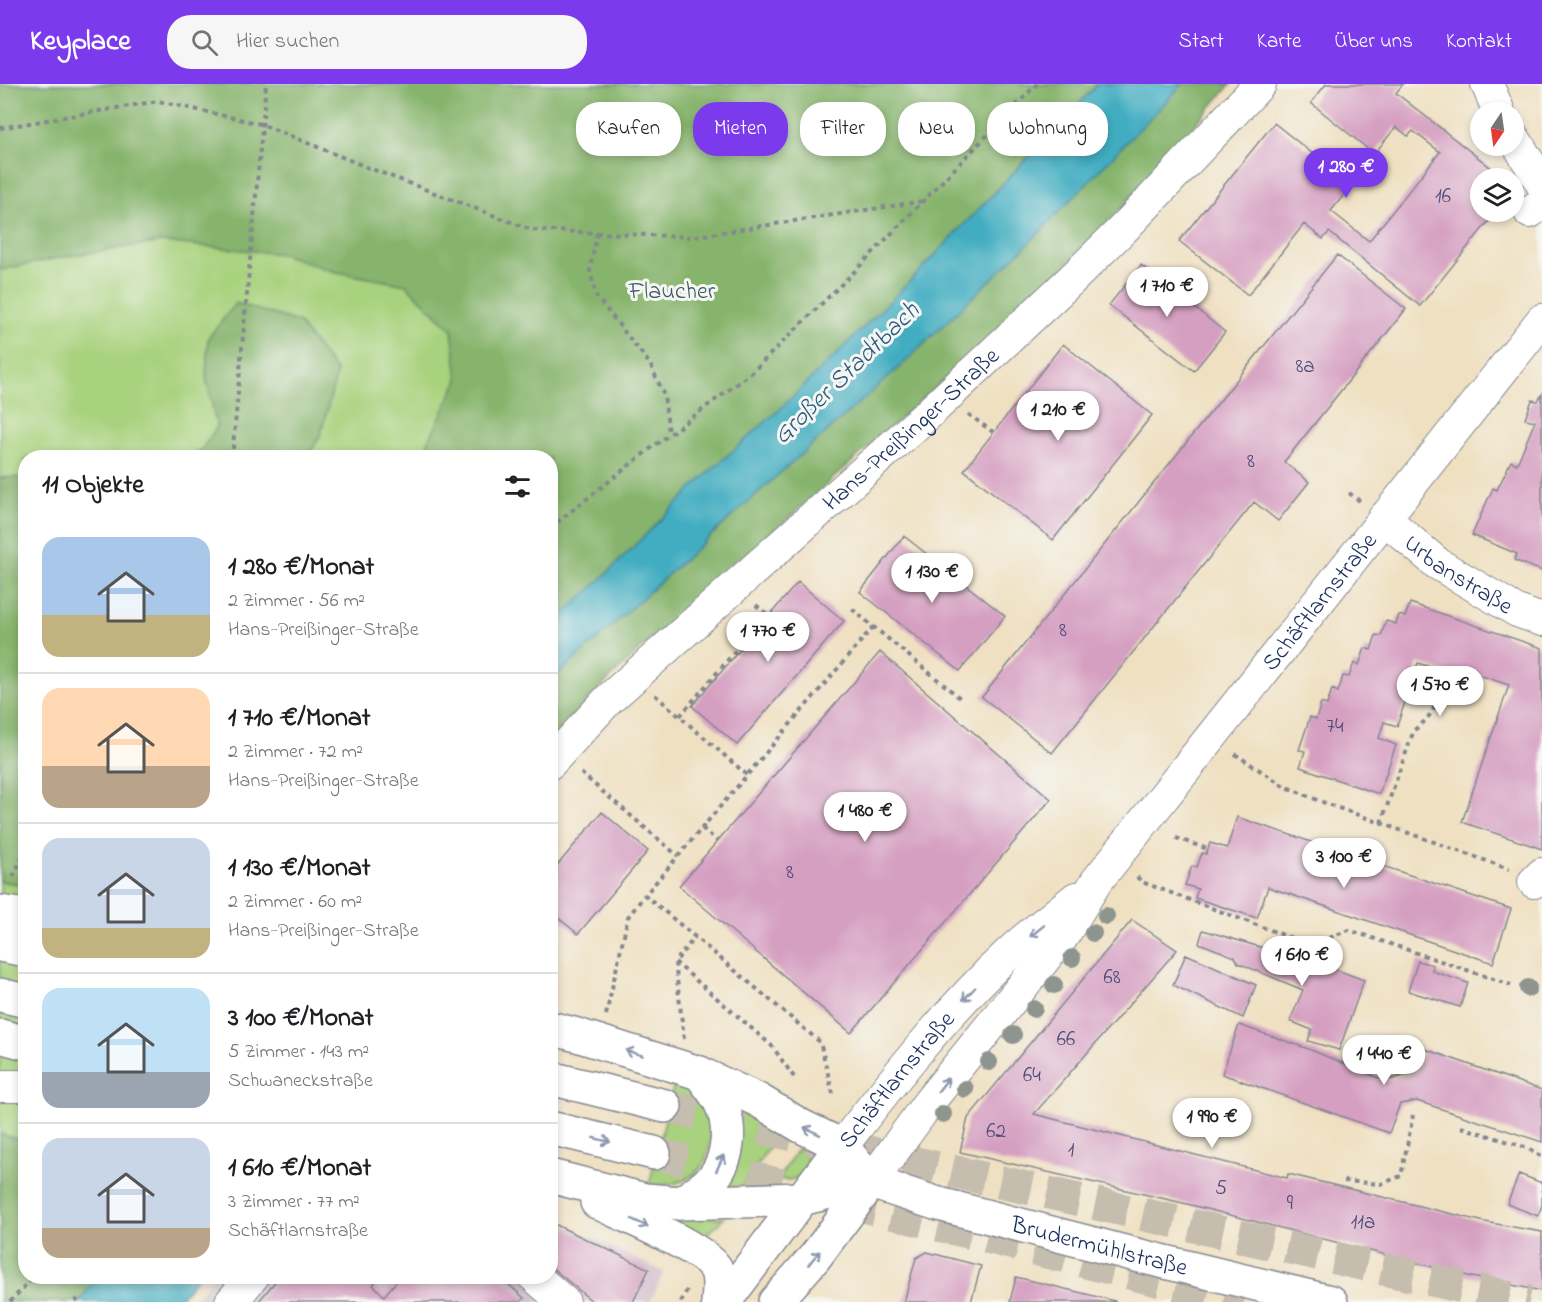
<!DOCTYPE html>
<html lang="de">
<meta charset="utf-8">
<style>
:root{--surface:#fff;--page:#f6f6f6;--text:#202124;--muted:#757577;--line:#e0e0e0;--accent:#7c3aed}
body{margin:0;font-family:"Indie Flower",sans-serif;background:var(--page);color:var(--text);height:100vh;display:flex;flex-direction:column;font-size:22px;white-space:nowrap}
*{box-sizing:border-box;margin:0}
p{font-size:20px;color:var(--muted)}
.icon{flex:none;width:33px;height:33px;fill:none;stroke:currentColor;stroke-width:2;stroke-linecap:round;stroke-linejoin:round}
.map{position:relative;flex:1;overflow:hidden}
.panel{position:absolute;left:18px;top:366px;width:540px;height:834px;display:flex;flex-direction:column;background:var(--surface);border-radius:24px;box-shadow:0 3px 9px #0003}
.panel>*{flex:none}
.top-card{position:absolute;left:576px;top:18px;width:570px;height:54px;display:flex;gap:12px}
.needle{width:39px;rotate:193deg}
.controls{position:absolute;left:1470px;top:18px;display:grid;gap:12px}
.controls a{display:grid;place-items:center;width:54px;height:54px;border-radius:50%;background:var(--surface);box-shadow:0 3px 9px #0003;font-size:30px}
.price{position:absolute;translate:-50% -51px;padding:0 14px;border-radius:21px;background:#fff;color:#222;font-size:20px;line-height:39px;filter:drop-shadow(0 2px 3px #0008)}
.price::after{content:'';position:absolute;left:50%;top:36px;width:18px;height:14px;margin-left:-9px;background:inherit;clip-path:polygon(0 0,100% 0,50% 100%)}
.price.active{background:var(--accent);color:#fff}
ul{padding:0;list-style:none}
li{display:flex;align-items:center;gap:18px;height:150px;padding:0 24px}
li+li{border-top:2px solid var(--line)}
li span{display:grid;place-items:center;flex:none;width:168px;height:120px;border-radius:18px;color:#555}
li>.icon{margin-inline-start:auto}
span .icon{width:72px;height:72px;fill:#fffc;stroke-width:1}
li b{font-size:26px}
h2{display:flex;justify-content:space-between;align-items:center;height:72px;padding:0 24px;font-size:26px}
.chip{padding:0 21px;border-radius:24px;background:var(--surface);box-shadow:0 3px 9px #0003;font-size:21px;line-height:54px}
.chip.active{background:var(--accent);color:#fff}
header{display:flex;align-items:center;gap:36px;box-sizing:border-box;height:84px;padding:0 30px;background:var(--accent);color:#fff}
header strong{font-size:28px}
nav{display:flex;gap:33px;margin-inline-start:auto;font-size:21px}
.search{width:420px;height:54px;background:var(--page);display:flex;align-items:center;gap:15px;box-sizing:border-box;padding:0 21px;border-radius:24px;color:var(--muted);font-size:22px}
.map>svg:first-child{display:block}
.industrial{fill:#d1bdca}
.green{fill:#a8d27d;stroke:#62806e;stroke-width:1.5}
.forest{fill:#86b46c;stroke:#507265;stroke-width:1.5}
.water{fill:#42adc1;stroke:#2e6e90;stroke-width:1.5}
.building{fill:#d59fc1}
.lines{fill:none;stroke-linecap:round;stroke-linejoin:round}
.highway-tunnel{stroke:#c5bdad;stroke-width:33;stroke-dasharray:33 16;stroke-linecap:butt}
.minor-casing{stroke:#858890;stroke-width:34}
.major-casing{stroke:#858890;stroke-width:36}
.highway-casing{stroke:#858890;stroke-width:36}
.path{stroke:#858890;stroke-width:4;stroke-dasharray:4.5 4.5;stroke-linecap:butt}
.minor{stroke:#fff;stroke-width:32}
.major{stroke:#fff;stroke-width:33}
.highway{stroke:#fff;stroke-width:33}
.tree{fill:#8e958f}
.oneway{stroke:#8d97ae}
.labels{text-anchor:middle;stroke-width:6;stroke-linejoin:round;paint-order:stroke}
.number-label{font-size:21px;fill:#4a4b77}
.park-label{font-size:24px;fill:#3e5866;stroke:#f6f6f2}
.street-label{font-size:24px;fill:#1b2f5e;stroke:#f6f6f2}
.water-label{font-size:26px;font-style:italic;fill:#295b81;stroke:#f6f6f2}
</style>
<header>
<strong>Keyplace</strong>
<div class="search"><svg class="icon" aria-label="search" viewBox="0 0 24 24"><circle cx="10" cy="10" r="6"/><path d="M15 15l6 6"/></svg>Hier suchen</div>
<nav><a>Start</a><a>Karte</a><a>Über uns</a><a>Kontakt</a></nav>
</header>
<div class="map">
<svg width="1542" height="1218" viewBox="0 0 1542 1218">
<rect width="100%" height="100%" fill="#f6f6f2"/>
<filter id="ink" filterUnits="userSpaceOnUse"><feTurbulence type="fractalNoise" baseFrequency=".0167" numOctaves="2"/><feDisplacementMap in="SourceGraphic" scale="12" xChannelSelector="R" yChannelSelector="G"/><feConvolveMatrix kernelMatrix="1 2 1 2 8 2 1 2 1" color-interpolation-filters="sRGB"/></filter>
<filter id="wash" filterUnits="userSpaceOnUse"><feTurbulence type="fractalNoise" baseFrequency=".008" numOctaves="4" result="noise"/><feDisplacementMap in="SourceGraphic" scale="24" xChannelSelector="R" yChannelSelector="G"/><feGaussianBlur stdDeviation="1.35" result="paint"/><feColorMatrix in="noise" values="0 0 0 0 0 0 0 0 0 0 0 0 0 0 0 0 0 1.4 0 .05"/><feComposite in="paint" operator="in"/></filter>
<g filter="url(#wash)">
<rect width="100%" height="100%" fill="#efe0c1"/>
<path class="industrial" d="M551,1134l113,54 -14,30h-456l18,-25 338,-1z"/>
<path class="green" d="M0,0h1183l-152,157 -126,121 -144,128 -210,191 -1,-223h-524v818l172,1 -21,25h-177z
M675,996c12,7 24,13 32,26 11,22 5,57 -17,71 -13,8 -26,8 -41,8z
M737,1024l45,20 -40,59h-16z
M798,1064l8,5 2,12c-7,13 -15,17 -30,14z
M681,1134h43l-26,25 -22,-22z"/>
<path class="forest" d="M0,0h1098l-183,192 -62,62 -73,71 -72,64 -112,111 -45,42 -1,-168 -129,-1 37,-77 -6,-50 -46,-45 -74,-14 -50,-17 -121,-12 -93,14 -68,14z
M1183,0h48l-116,131 -111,112 -368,326 -71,69 -14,17v-58l210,-191 144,-128 126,-121z
M236,219l62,19 39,50 -16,62 -13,23h-118l12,-8 15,-22 -11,-49 2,-40z
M25,393h1l-1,408 -25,-4v-403z
M0,1050l25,7 1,135 71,1 -18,25h-79z"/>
<path class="water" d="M1098,0h85l-152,157 -126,121 -144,128 -210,191v-55l45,-42 112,-111 72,-64 73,-71 62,-62z
M97,1192h101v1l-21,25h-98z"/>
<g id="blocks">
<path class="building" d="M1326,0h77l-7,9 108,85h-24v34h16l-76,94 -91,-74 -6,7 -19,-15 -56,71 -69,-54 95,-118 78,62 -21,26 38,30 71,-89 -27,-21 -5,5 -12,-9 -22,27 -63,-51z
M1337,171l69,54 -122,153 25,20 -31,39 -24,-19 -202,251 -70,-56z
M1141,181l84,67 -31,39 -85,-66z
M1063,260l89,71 -99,125 -89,-70z
M1542,310v177l-28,-11 3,-6 -45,-19 21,-47 4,2 14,-29 6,3 18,-43 -10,-2 7,-19 6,1z
M904,452l101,80 -45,55 -100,-79z
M798,498l46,39 -107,124 -45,-39z
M1410,519l132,45v201l-80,-27 47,-137 -42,-14 -3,7 -46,-15 -21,63 -13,-4 -5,16 17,7 -17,49 -79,-27 5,-16 -6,-1 11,-33 6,2 5,-16 6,2 5,-16 6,3 5,-16 6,1 5,-14 5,2 6,-17 6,2 5,-15 5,1 5,-15 10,3 3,-9 6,2z
M880,568l171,147 -200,234 -172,-147z
M602,728l46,39 -70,83 -28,-23v-37z
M1237,733l274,92 -18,54 -225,-76 -11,31 -62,-20 3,-9 -13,-4 7,-19 5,1 5,-14 4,1 4,-11 17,5z
M1132,836l45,30 -143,164 253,64 1,-4 197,48 57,10v59l-70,-14 -289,-74 -223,-51 8,-34z
M1203,846l131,39 30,11 -25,70 -31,-9 4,-11 -22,-9 13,-31 -65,-27 -3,-6 -36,-14z
M1186,870l70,31 -13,33 -70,-33z
M1418,877l15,4 -1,6 36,12 -8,24 -52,-16z
M1239,941l67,23 80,33 30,-9 9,-23 117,41v52l-125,-41 -17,3 -11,29 -167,-59z
M1519,1090l23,9v22l-4,11 -31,-12z
M550,1138l99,47 -16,33h-40l-43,-36z
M927,1168l54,14 -10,36h-67l12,-44z
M280,1192h100l-7,9 11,11 17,-20h98l25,22 -4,4h-262z
M1016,1193l99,24v1h-105z"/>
</g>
</g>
<g filter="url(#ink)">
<use href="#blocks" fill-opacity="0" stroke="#858890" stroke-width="1.5"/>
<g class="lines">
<path class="highway-tunnel" d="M665,1022l864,196
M654,1069l590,149"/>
<g class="minor-casing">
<g id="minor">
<path d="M1487,0l12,28"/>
<path d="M1514,54l28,46"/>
<path d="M1530,128l12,-9"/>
<path id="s1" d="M1384,434l54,46 79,47 25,9"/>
<path id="s2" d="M550,679l58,-63 320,-286 143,-134 55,-54 134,-142"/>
<path d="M1534,798l8,-8"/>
<path d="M0,1002h26"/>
<path id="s3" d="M842,1062c52,-67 105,-135 167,-193 21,-20 45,-37 67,-55"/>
<path id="s4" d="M871,1098l58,-80 134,-166 33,-54 446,-562"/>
<path d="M534,1192l30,26"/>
<path d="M231,1218l22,-26"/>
</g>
</g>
<g class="major-casing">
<g id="major">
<path id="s5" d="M550,944l27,7 122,38 59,27 43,26 41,20 29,36 64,21 197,51 199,48"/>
<path d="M550,1092l95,24 35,3 121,-4 70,-17"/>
<path d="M597,1118c24,12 109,47 119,67 5,11 3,22 2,33"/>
<path d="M680,1119c12,-7 25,-16 34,-26 16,-21 18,-54 5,-77 -5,-9 -13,-18 -19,-27"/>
<path d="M724,1218l118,-156"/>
<path d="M775,1218l40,-45 56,-75"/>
</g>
</g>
<g class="highway-casing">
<path id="highway" d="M0,828l26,4
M0,861l26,5
M0,911l26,6
M0,952l26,7
M550,994l115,28
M550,1044l104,25"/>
</g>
<path class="path" d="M0,44l158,-27 103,23 108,44 163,62 159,7 233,-36
M597,149l-7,37 6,26 54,68 14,31 5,39
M968,330l25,18
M232,374l34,-374
M1349,409l11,8
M550,444l96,-76 104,-78 104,-102 183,-188
M756,521l13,11
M852,525l108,89
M655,611l92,80
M680,632l87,-102
M1235,670l49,32 41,17 184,66
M581,689l97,83
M1381,739l33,-93c22,-15 25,-33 33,-57
M702,744l15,13
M1176,754l32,11
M13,793l13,-27
M1137,793l5,5 168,63 39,-15 162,55
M675,878l97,84 24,34
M606,931l22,-98 17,-22
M684,955l-9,-77 20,-25
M833,1010l-13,-52 -175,-147 228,-268
M1461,1043l67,21 14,9
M1344,1097l37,3 20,-8 12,-61
M75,1215l3,3
M10,1218l24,-26
M681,1218l7,-14"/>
<use href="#minor" class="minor"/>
<use href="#major" class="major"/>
<use href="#highway" class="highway"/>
</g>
<g class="tree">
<circle cx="1106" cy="832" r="9"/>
<circle cx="1093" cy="849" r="9"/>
<circle cx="1072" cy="874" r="9"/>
<circle cx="1054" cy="901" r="9"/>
<circle cx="1528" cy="904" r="9"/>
<circle cx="1034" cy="925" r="9"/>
<circle cx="1013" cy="951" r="9"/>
<circle cx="989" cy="978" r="9"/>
<circle cx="965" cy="1005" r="9"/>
<circle cx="943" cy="1030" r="9"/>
</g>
<defs><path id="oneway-shaft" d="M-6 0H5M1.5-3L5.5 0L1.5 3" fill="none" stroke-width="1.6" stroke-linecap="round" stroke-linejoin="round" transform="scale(1.5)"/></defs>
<g class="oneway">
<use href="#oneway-shaft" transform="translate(1037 847) rotate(141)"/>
<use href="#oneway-shaft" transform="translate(969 910) rotate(134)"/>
<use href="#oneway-shaft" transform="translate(634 969) rotate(-163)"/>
<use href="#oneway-shaft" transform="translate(943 1001) rotate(-52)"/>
<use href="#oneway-shaft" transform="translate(812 1047) rotate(-154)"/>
<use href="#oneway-shaft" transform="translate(602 1056) rotate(14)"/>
<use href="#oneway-shaft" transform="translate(720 1079) rotate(-66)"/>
<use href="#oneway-shaft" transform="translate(640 1139) rotate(26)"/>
<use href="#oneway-shaft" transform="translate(814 1174) rotate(-50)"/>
</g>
</g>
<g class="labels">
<g class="number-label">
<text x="1443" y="118">16</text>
<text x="1305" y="288">8a</text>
<text x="1251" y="383">8</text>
<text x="1063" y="552">8</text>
<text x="1335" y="648">74</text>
<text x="790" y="794">8</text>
<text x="1112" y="899">68</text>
<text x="1066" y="961">66</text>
<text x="1032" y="997">64</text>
<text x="996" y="1053">62</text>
<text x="1071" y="1072">1</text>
<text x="1221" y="1110">5</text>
<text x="1290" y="1125">9</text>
<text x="1363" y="1144">11a</text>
</g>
<g class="park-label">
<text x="672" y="214">Flaucher</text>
</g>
<g class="street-label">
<text dy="8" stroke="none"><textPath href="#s2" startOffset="492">Hans-Preißinger-Straße</textPath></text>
<text dy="8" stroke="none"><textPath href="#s1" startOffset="94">Urbanstraße</textPath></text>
<text dy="8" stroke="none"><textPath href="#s4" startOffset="734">Schäftlarnstraße</textPath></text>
<text dy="8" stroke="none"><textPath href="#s3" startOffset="86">Schäftlarnstraße</textPath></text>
<text dy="8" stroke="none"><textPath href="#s5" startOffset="600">Brudermühlstraße</textPath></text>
</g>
<g class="water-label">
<text transform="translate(845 288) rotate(-44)" y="9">Großer Stadtbach</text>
</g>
</g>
</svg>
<div class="controls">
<a><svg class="needle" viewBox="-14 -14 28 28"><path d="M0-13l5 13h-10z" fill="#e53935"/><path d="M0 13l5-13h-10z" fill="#757577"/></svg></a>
<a><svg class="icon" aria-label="layers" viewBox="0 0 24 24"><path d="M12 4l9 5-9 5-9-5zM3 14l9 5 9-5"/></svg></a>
</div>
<b class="price active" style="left:1346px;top:115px">1 280 €</b>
<b class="price" style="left:1167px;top:234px">1 710 €</b>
<b class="price" style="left:1058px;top:358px">1 210 €</b>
<b class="price" style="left:932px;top:520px">1 130 €</b>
<b class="price" style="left:768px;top:579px">1 770 €</b>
<b class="price" style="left:1440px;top:633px">1 570 €</b>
<b class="price" style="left:865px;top:759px">1 480 €</b>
<b class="price" style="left:1344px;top:805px">3 100 €</b>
<b class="price" style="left:1302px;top:903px">1 610 €</b>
<b class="price" style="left:1384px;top:1002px">1 440 €</b>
<b class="price" style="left:1212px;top:1065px">1 990 €</b>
<div class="top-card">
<a class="chip">Kaufen</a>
<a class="chip active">Mieten</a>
<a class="chip">Filter</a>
<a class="chip">Neu</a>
<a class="chip">Wohnung</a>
</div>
<section class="panel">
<h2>11 Objekte<svg class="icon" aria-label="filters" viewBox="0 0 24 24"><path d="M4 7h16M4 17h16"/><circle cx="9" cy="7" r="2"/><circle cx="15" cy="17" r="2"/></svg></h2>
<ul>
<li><span style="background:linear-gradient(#a9c7e8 65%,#c2b280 0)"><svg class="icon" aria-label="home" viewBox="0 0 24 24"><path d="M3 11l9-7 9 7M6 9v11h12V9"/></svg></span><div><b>1 280 €/Monat</b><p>2 Zimmer · 56 m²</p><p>Hans-Preißinger-Straße</p></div></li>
<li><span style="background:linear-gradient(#ffd9b3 65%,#b9a48a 0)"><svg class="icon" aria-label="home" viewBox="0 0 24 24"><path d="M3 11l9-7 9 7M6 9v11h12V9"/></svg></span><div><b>1 710 €/Monat</b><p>2 Zimmer · 72 m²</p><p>Hans-Preißinger-Straße</p></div></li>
<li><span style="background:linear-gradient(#c9d6e8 75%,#c2b280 0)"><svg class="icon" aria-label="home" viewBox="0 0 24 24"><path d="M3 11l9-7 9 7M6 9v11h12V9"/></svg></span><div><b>1 130 €/Monat</b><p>2 Zimmer · 60 m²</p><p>Hans-Preißinger-Straße</p></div></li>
<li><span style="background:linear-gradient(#bfe0f5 70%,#9aa5b1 0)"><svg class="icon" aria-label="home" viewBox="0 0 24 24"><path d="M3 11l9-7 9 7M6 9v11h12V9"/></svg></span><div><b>3 100 €/Monat</b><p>5 Zimmer · 143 m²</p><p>Schwaneckstraße</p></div></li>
<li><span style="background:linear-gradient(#c9d6e8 75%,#b9a48a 0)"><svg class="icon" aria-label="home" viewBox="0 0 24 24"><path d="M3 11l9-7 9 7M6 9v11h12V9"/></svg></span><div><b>1 610 €/Monat</b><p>3 Zimmer · 77 m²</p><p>Schäftlarnstraße</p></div></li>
</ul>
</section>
</div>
